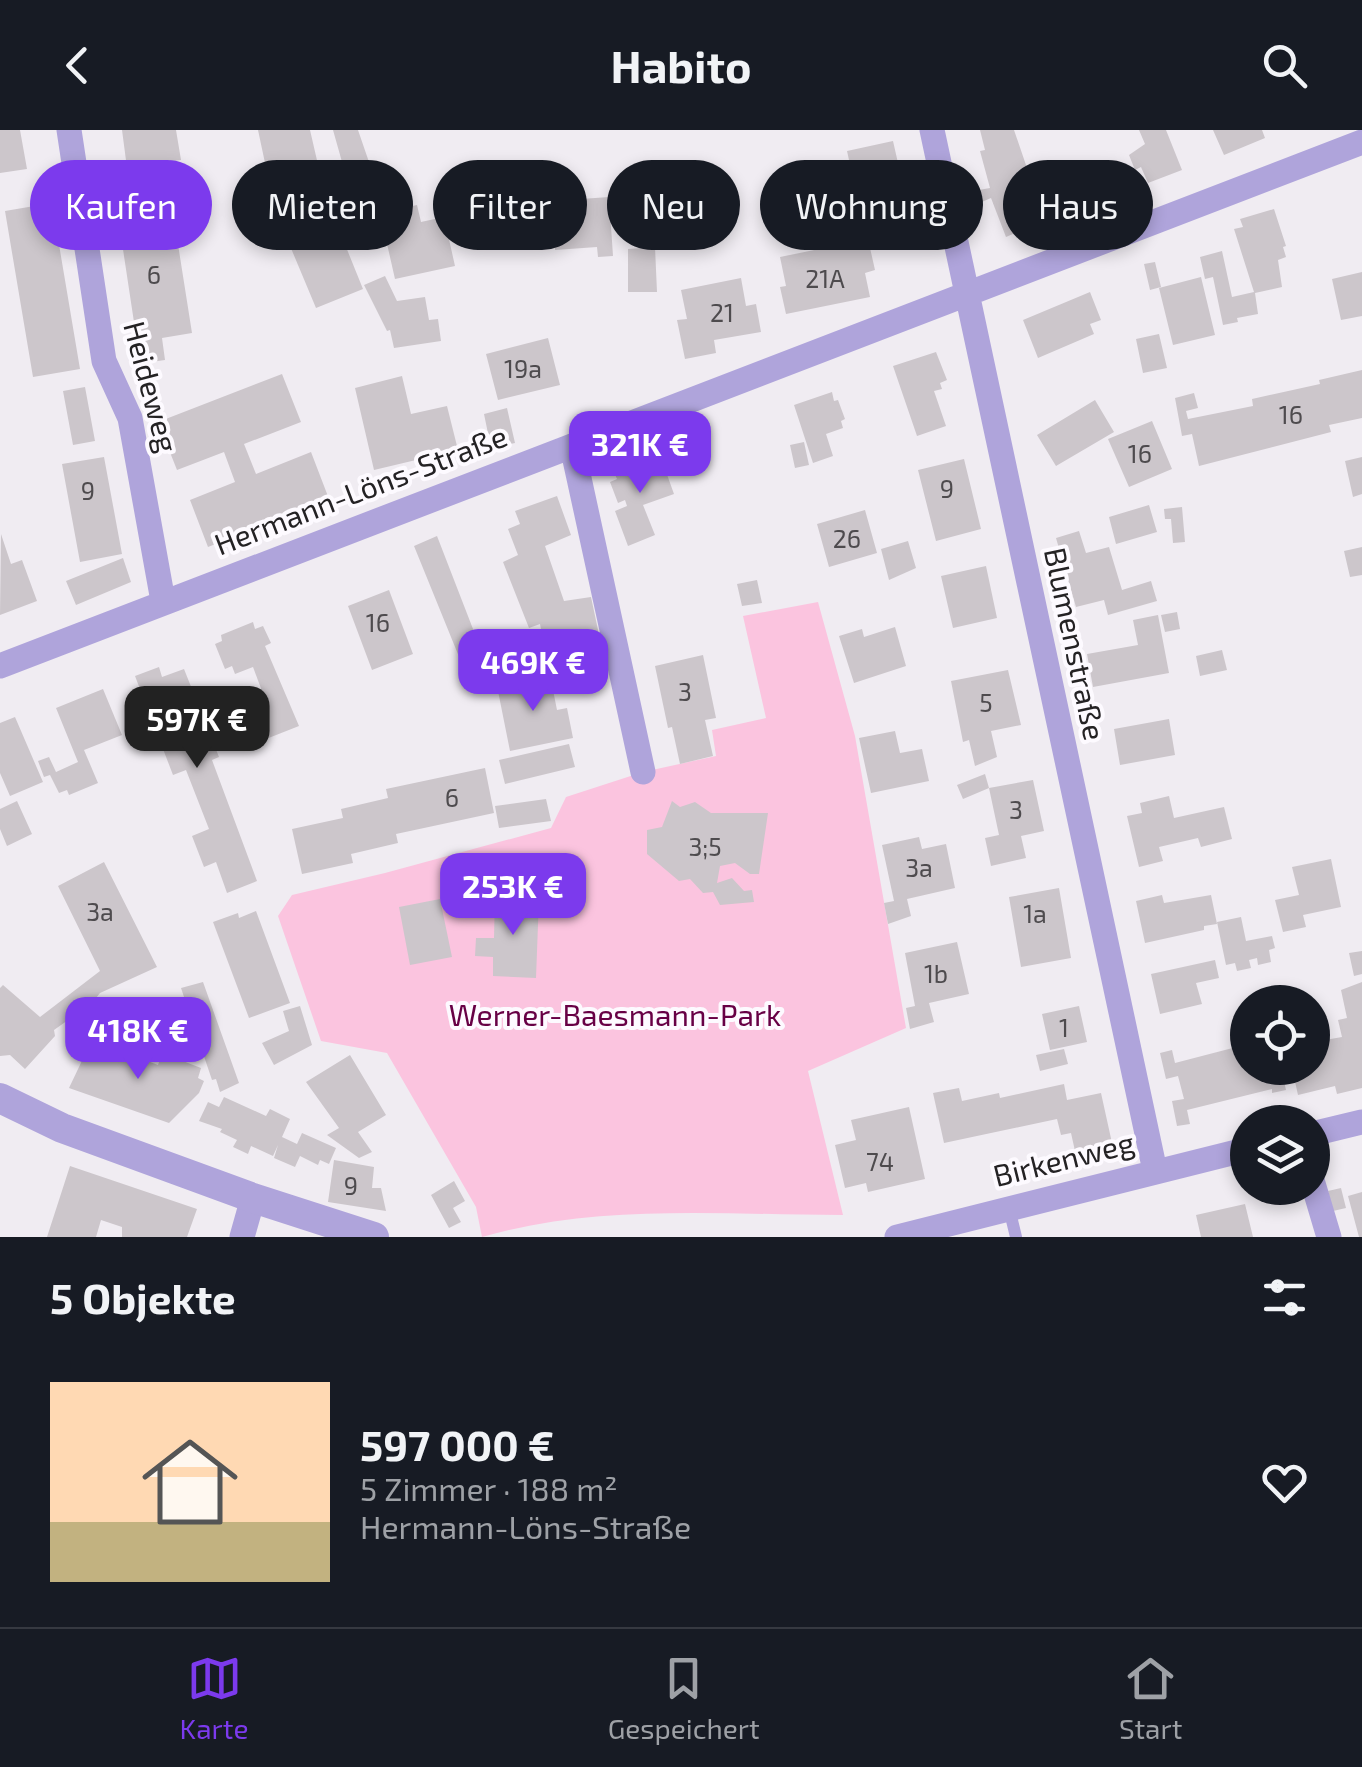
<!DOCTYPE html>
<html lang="de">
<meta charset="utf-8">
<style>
:root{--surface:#171b24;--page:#20242c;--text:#f1f3f6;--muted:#9ea1a6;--line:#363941;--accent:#7c3aed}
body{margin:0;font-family:"Exo 2",sans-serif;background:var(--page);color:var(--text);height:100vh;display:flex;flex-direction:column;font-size:38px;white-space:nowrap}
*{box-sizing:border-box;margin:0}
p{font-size:32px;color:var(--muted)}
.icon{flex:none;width:55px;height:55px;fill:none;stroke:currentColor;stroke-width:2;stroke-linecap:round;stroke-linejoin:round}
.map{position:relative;height:1107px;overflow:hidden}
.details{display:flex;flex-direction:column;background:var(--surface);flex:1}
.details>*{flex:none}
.top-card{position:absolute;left:30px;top:30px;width:1302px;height:90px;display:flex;gap:20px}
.tools{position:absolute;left:1230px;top:855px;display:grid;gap:20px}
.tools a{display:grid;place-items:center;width:100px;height:100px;border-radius:50%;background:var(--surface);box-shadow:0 5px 15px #0003;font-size:50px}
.price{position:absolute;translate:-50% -85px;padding:0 22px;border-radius:20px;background:var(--accent);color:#fff;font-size:32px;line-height:65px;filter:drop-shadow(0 2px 5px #0008)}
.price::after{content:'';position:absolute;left:50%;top:60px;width:30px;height:22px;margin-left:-15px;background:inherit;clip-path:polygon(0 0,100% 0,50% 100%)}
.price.selected{background:#222;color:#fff}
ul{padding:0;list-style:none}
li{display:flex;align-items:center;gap:30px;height:250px;padding:0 50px}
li+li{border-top:2px solid var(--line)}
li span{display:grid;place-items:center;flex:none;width:280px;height:200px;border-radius:0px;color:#555}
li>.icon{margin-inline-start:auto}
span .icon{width:120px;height:120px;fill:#fffc;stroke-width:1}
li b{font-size:42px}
h2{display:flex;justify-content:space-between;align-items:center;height:120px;padding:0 50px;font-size:42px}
.pill{padding:0 35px;border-radius:45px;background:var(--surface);box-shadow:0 5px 15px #0003;font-size:35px;line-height:90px}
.pill.selected{background:var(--accent);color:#fff}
header{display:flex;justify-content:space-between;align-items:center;height:130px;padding:0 50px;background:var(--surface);font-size:45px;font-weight:700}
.tabs{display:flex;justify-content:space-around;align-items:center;height:140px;border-top:2px solid var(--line);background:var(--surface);font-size:28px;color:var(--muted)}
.tabs a{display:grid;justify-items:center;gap:5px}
.tabs .selected{color:var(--accent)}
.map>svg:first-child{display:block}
.green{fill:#fbc4df}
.building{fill:#ccc6cb}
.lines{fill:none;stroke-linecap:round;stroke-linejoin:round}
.service{stroke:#afa4db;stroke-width:12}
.minor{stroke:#afa4db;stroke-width:25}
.tertiary{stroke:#afa4db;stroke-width:30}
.labels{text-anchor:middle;stroke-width:8;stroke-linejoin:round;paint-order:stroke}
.number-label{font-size:25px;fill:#4e4b4e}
.street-label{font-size:30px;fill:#242224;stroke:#fdfaff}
.park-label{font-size:30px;fill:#670045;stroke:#fdfaff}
</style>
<header><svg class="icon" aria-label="back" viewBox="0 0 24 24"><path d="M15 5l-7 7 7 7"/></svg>Habito<svg class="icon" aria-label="search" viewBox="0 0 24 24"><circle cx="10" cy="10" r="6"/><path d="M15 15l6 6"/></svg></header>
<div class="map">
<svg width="1362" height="1107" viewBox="0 0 1362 1107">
<rect width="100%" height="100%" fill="#f0ecf2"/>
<path class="green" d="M818,472l37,134 51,292 -98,43 35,144c-120,0 -244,-12 -361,22l-6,-30 -89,-154 -66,-12 -43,-125 14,-21 93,-22 166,-45 15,-31 77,-25 73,-16 -4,-26 54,-12 -23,-102z"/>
<path class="building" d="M0,0h20l7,39 -27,4z
M122,0h54l5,30 -16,2 27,171 -30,5 3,22 -21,3 -4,-22 -3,1 -26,-172 16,-2z
M258,0h52l15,65 38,94 -47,19 -41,-98z
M333,0h25l12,35 -26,4z
M980,0h34l13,38 -5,2 2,5 29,-11 8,20 32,-13 11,23 -98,43 -15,-39 -14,6 -4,-13 17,-3 -10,-37 5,-1z
M1139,0h27l16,40 -34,13 -7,-16 -6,3 -6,-15 16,-11z
M1213,0h49l3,8 -41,17z
M893,11l10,44 -46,11 -10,-45z
M609,67l4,59 -15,1 -1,-10 -42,3 -2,-49z
M836,70l6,30 -25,5 -7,-30z
M52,73l28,166 -47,8 -28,-166z
M417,75l4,17 23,-5 11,49 -60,13 -15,-66z
M1274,79l12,37 -3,1 3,10 -8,3 4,27 -27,6 3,21 -21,4 1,4 -15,3 -10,-48 -8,2 -5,-22 22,-6 10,46 22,-5 -20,-63 9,-2 -3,-8z
M868,109l7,31 -10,3 5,24 -84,17 -6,-27 6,-1 -6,-29z
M655,117l2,45h-29v-43z
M1155,132l6,25 -11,3 -6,-26z
M1362,142v44l-21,4 -9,-41z
M385,146l12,25 28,-4 4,23 9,-1 3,22 -47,7 -4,-18 -3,1 -23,-46z
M1201,147l14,58 -42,10 -14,-57z
M741,148l5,28 10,-2 5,28 -47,8 2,13 -31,6 -8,-39 10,-1 -6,-29z
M1090,162l11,28 -11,4 4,10 -56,24 -15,-38z
M1159,204l8,34 -24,5 -7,-34z
M548,208l12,47 -62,15 -12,-46z
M936,222l11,28 -7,3 2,6 -8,2 12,35 -29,10 -24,-70z
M1362,240v48l-33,7 2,7 -132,34 -7,-32 -10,2 -7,-38 19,-5 4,15 -12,3 2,8 65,-13 -1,-7 68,-15 -1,-4z
M282,244l19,48 -57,22 12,30 55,-22 18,47 -121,48 -18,-47 45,-18 -11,-30 -47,18 -19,-48z
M402,246l9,38 36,-8 11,44 -84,20 -19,-82z
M85,257l10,54 -22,4 -10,-54z
M832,262l2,9 4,-1 7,19 -4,2 2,7 -17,6 7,22 -20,7 -19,-58z
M1095,270l19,32 -58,34 -19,-31z
M507,278l8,35 -24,5 -7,-34z
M1152,291l20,48 -43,18 -21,-48z
M804,312l5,23 -14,3 -5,-23z
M660,325l14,39 -31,11 12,30 -27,11 -13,-35 12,-5 -2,-6 -7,3 -8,-21 7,-3 -3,-7z
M104,327l18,97 -42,8 -18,-98z
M1362,327v37l-9,3 -8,-36z
M964,329l17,70 -45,12 -18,-71z
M557,366l14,39 -26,11 19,55 27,-4 10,47 -55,11 -6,-31 -11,4 -26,-66 15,-7 -10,-26 12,-5 -5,-13z
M1149,375l8,27 -41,12 -7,-27z
M1182,377l3,35 -12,1 -2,-24h-6l-1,-10z
M865,380l12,43 -48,14 -12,-43z
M1079,401l7,22 23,-6 13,43 29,-9 6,20 -49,14 -4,-15 -28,7 -20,-69z
M1,404l10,30 11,-4 15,41 -37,14z
M437,406l48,124 -21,9 -50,-123z
M908,411l8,27 -27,12 -8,-31z
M1362,417v28l-12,2 -6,-26z
M123,428l8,24 -55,23 -10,-24z
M986,436l11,52 -44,10 -12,-52z
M757,450l5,23 -20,3 -5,-22z
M389,460l24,64 -41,16 -24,-64z
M1177,482l3,17 -15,3 -4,-17z
M1158,485l11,58 -76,14 -6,-33 51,-9 -5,-25z
M253,492l2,7 8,-3 8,17 -6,3 34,80 -53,21 -16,-43 32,-13 -9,-24 -18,7 -3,-8 -7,3 -10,-25 7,-3 -1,-6z
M895,497l11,39 -52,17 -15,-47 23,-7 2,8z
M1222,520l5,20 -27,6 -4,-20z
M592,522l3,18 -24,5 -4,-18z
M703,525l13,63 -11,2 8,36 -33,8 -8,-37 -4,1 -13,-62z
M159,537l3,10 22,-8 35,88 -7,3 45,121 -30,12 -11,-31 -12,5 -12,-31 17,-7 -23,-59 -13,5 -38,-99z
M1008,540l13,55 -30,6 6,26 -22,9 -6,-26 -6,2 -12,-61z
M550,545l7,35 10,-2 6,30 -63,13 -13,-65z
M103,559l19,46 -38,15 14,33 -29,12 -2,-5 -8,3 -9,-18 -6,2 -6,-16 11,-4 7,15 22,-10 -22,-54z
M15,587l28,65 -33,14 -10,-23v-50z
M1169,589l6,36 -55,10 -6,-36z
M895,601l5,22 22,-4 7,32 -58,12 -12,-55z
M569,614l6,23 -70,17 -6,-24z
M485,638l9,45 -98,21 2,9 -47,11 2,9 -51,11 -10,-45 51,-11 -2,-9 47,-11 -2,-9z
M985,644l4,14 44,-8 11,51 -23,5 5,22 -35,8 -6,-28 14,-3 -10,-47 -26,11 -6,-14z
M1169,666l5,22 50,-11 8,32 -31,8 -3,-9 -39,9 4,14 -24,6 -12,-51 15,-3 -2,-10z
M546,669l5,22 -52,7 -4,-22z
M17,671l15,33 -25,12 -7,-17v-20z
M672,671l8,6 15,-5 16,11h57l-9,61h-9l-15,-11 -15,3 -3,17 15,-5 12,13 8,-1 2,12 -34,3 -7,-13 -10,1 -13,-14 -11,2 -32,-27v-24l15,-3z
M919,707l3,12 24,-5 9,44 -48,11 4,17 -23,8 -4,-21 10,-2 -12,-56z
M1331,729l10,48 -38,8 3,12 -23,5 -8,-32 24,-5 -7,-28z
M104,732l53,105 -57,26 -8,10 -38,27 1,6 -30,33 -15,-14 -10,1v-68l3,-3 37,32 60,-46 -42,-85z
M1059,758l12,70 -50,9 -12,-70z
M495,765l44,3 -3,80 -43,-2v-19l-18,-1 1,-18h18z
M1162,765l2,8 47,-8 6,29 -13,2v4l-59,13 -9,-42z
M440,769l12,58 -42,8 -11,-58z
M256,781l34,92 -41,15 -36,-96 25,-9 1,5z
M1241,787l5,24 26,-5 3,12 -6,2 2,12 -13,3 -1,-7 -8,2 2,8 -14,3 -2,-8 -9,2 -9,-43z
M957,812l12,52 -40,9 5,19 -24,7 -4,-21 9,-2 -10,-53z
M1362,821v23l-8,2 -5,-23z
M1215,830l4,18 -23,5 6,21 -42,10 -9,-40z
M203,852l36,101 -19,9 -4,-13 -4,1 -31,-92z
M1362,852v106l-25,6 -2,-8 -37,9 -6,-27h20v-36l6,17 9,-2 -2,-7 17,-3 -4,-17 9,-2 -6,-28z
M300,876l12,39 -38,20 -12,-22 27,-12 -6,-20z
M1079,876l8,36 -37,8 -8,-36z
M1248,914v24h18l1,3 14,-3 5,22 -14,3v-4l-85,21 3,14 -13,2 -5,-25 12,-2 -6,-23 -12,3 -6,-26 12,-3 3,13z
M106,915l52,20 4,-12 39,15 -3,10 6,3 -5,12 -30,30 -100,-35 20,-42 15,5z
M1064,919l4,15 -28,7 -4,-16z
M350,925l36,60 -28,17 14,20 -13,6 -32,-23 12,-7 -33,-46z
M1064,954l3,16 34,-7 11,50 -37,8 -4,-18 -10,2 -4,-16 -113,24 -11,-50 26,-5 3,13 37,-8 1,5z
M224,967l42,19 4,-7 20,10 -8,18 15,7 5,-11 34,15 -7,16 -9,-4 -2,5 -18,-9 -5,11 -21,-9 4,-13 -5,11 -22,-10 -3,8 -15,-7 4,-7 -17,-8 2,-3 -23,-8 9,-19 11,5z
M909,977l16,72 -57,13 -2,-9 -21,5 -10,-43 21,-5 -5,-20z
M334,1030l40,7 -2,21h9l5,23 -58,-9z
M70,1036l127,43 -10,28h-65v-10l-21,-7 -5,17h-49z
M454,1051l11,20 -12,7 8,14 -12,6 -18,-33z
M1341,1058l5,20 -13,3 -5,-20z
M1362,1062v45h-3l-11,-41z
M1245,1074l8,33h-52l-5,-22z"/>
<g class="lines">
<path class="service" d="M1009,1078l7,29"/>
<path class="minor" d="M69,0l35,231 26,57 33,183
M932,0l223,1041
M572,316l71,326
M0,536l1362,-524
M1312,1004l50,-12
M1312,1050l17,57
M242,1107l11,-39
M897,1107l351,-88"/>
<path class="tertiary" d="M0,968l62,30 191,70 121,39"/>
</g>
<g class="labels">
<g class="number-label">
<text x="154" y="154">6</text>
<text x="825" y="158">21A</text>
<text x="722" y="192">21</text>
<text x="523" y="248">19a</text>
<text x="1291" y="294">16</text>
<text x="1140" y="333">16</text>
<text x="947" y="368">9</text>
<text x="88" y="370">9</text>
<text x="847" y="418">26</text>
<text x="378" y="502">16</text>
<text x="685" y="571">3</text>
<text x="986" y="582">5</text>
<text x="452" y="677">6</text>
<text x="1016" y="689">3</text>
<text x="705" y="726">3;5</text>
<text x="919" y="747">3a</text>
<text x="100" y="791">3a</text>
<text x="1035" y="793">1a</text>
<text x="936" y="853">1b</text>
<text x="1064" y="907">1</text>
<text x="880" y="1041">74</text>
<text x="351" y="1065">9</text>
</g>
<g class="street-label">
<text transform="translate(150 257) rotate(75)" y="10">Heideweg</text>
<text transform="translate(361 361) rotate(-21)" y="10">Hermann-Löns-Straße</text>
<text transform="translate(1074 514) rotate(78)" y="10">Blumenstraße</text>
<text transform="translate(1064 1030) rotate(-14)" y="10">Birkenweg</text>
</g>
<g class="park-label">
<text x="615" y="896">Werner-Baesmann-Park</text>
</g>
</g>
</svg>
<div class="tools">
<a><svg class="icon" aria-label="locate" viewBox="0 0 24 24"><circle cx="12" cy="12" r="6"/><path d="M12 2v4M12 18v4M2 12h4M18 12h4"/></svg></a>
<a><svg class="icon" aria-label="layers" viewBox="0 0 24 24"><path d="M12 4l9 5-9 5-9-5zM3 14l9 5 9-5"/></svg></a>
</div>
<b class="price" style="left:640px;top:366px">321K €</b>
<b class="price" style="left:533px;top:584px">469K €</b>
<b class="price selected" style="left:197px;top:641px">597K €</b>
<b class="price" style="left:513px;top:808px">253K €</b>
<b class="price" style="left:138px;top:952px">418K €</b>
<div class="top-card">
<a class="pill selected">Kaufen</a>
<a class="pill">Mieten</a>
<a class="pill">Filter</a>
<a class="pill">Neu</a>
<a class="pill">Wohnung</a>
<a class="pill">Haus</a>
</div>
</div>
<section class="details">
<h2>5 Objekte<svg class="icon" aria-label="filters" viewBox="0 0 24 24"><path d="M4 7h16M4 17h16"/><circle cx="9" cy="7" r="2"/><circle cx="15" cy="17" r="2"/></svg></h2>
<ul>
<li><span style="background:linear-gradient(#ffd9b3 70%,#c2b280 0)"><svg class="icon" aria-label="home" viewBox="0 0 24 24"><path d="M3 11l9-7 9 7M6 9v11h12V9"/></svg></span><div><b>597 000 €</b><p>5 Zimmer · 188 m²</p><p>Hermann-Löns-Straße</p></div><svg class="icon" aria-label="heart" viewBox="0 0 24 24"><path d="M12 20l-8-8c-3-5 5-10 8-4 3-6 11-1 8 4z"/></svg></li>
</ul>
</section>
<nav class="tabs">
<a class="selected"><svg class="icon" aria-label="map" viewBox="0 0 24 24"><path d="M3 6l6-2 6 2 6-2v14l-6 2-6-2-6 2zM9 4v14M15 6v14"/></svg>Karte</a>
<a><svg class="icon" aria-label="saved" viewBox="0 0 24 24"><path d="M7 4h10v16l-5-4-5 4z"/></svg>Gespeichert</a>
<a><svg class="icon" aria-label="home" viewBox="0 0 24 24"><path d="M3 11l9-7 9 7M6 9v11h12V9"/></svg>Start</a>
</nav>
